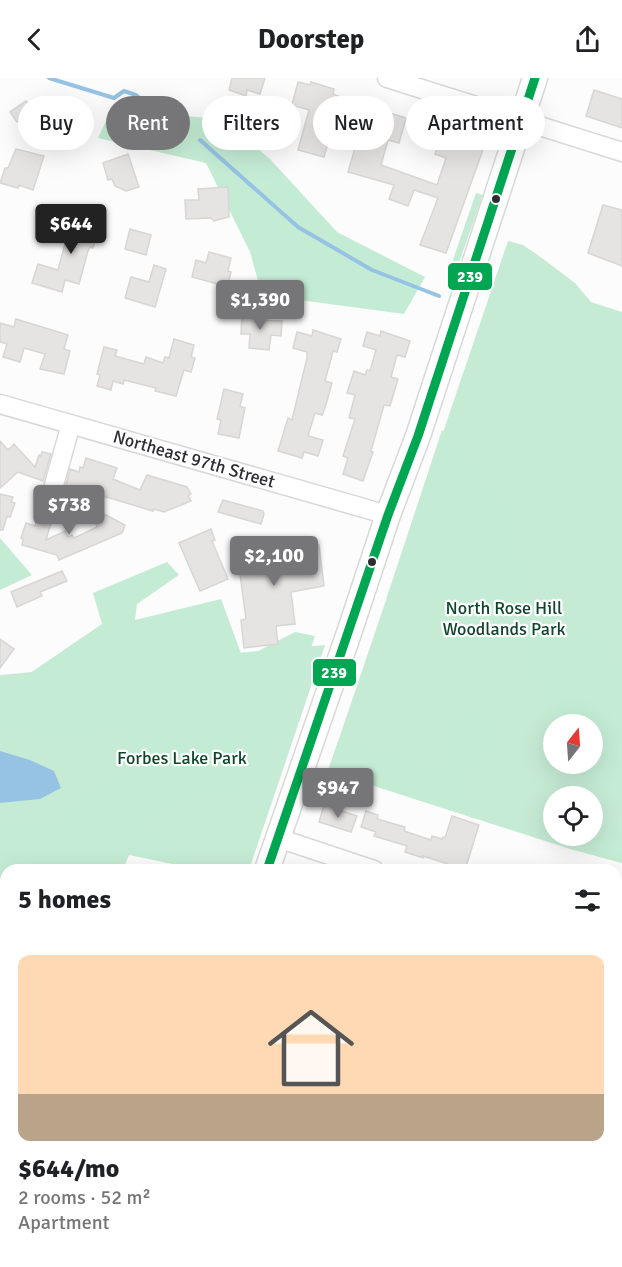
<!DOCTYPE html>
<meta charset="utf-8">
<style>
:root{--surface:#fff;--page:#f6f6f6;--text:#202124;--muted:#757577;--accent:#767679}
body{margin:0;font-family:Signika,sans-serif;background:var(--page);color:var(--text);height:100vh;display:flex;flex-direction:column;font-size:22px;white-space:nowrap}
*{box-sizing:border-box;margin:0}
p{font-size:20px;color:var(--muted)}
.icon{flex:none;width:33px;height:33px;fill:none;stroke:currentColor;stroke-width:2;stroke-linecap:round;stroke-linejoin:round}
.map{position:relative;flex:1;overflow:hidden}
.details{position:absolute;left:0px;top:786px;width:622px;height:404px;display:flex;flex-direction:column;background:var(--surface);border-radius:18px 18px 0 0;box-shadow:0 6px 24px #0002}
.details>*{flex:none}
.hud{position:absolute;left:18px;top:18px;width:586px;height:54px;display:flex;gap:12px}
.needle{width:39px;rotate:17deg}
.tools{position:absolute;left:543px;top:636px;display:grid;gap:12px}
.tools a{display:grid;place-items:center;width:60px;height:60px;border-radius:50%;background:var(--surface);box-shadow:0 6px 24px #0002;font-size:30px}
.price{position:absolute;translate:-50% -51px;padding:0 14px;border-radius:6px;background:var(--accent);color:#fff;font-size:20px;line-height:39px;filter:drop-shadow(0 2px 3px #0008)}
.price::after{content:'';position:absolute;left:50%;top:36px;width:18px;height:14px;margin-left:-9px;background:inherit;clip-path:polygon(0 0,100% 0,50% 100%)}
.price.selected{background:#222;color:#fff}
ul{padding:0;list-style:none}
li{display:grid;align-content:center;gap:12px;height:318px;padding:0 18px}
li span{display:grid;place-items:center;height:186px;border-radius:12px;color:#555}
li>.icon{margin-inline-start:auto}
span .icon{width:108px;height:108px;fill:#fffc;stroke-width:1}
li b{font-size:26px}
h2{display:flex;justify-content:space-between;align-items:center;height:72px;padding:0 18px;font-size:26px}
.tag{padding:0 21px;border-radius:27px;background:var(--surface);box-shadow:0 6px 24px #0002;font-size:21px;line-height:54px}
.tag.selected{background:var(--accent);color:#fff}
header{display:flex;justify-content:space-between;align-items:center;height:78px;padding:0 18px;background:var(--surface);font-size:27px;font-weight:800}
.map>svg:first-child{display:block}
.green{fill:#c6ebd5;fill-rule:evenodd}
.forest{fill:#c4ecd4}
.water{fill:#96c3e3}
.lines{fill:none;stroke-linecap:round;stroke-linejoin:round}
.stream{stroke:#96c3e3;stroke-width:4}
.building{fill:#e6e4e3;stroke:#d8d6d4;stroke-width:1.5}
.minor-casing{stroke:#d8d8d9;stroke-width:21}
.major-casing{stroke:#d8d8d9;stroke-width:27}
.minor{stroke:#fff;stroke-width:18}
.major{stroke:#fff;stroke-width:24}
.bus-1-casing{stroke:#fff;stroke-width:14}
.bus-1{stroke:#00a651;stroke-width:9}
.bus-dot{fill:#2e2e32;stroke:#fff;stroke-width:2}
.labels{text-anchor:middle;stroke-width:4.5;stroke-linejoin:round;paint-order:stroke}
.street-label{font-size:18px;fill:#2e2e32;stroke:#fff}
.park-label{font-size:18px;fill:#0d462b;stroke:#fff}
.line-badge{stroke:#fff;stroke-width:2}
.badge-label{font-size:16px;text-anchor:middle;font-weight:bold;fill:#fff}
</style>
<header><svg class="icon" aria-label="back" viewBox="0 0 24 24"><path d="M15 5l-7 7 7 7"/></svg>Doorstep<svg class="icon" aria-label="share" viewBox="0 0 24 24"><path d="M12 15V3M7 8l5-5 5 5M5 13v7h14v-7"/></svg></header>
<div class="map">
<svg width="622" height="1189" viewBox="0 0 622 1189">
<rect width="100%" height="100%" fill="#fcfcfc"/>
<path class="green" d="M476,115l7,2 -33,93 -4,-8z
M508,163l15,4 19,13 33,25 16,19 31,10v551l-52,-14 -242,-78zM554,646h38v40h-38zM554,718h38v40h-38z
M325,567l-76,225h-23l-25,-4 -81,-22 -114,26v121l-6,-4v-312z"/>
<path class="forest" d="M111,32l111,9 48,40 67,73 88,45 -21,37 -142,-19 -12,-43 -44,-89 -108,-25z
M442,352l73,83 14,101 67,24 26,27v129l-42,-15 -3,-15h15v-40h-25l-37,-48 -2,-62 -41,-1 -62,-20 -38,4z
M0,460l32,37 -32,15z
M167,484l12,13 -42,29 -2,16 86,-21 22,60 52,-27 20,4 -51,150 -85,13 -39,25 44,19 13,26 -68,-14 -6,15h-117v47l-6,-5v-88l11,4 46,-7 41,-39 54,-22 -32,-31 -50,10 -70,-12v-40l11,-1 91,-62 -9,-31z
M464,631l26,9 8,21 -27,30 3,49 -146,-47 10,-30 53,13 43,15 17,-8 -6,-33z
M622,749v36l-32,-9 6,-19z"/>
<path class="water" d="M0,673l30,9 24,11 7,17 -21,11 -40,4z"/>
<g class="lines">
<path class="stream" d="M49,0l65,20 10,-7 12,4 48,38
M200,62l98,87 74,43 67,26"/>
</g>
<path class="building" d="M232,0h33l-5,16 -13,-4 -1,6 -17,-6z
M298,4l12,3 1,-3 23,7 -1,5 12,5 61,19 -7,25 -11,-3 -7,25 56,20 9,-27 -11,-4 9,-28 19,6 -1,5 23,7 -39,109 -26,-8 18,-47 -24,-8 -6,16 -19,-7 5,-14 -46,-13 11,-38 -4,-2 2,-7 -22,-7 -11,39 -26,-7 11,-40 -17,-5z
M594,12l28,9v29l-36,-12z
M26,23l7,10 -16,11 -7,-10z
M16,71l28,7 -11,34 -14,-5 -1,3 -18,-5 5,-15h3z
M128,76l11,33 -13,4 -11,-5 -3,-7 -4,1 -5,-17z
M228,109l1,30 -15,4 -3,-3 -25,1 -1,-19h14l-1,-11z
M603,127l19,5v56l-34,-13z
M65,138l40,10 -5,16 -5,-1 -2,7 -3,-1 -2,4 -9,33 -14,-4 -3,12 -30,-9 6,-19 20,6 11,-41 -7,-2z
M130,151l21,6 -5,20 -21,-6z
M209,174l22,6 -3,13 3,1 -3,13 -6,-1 -1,1 -29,-8 4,-17 10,3z
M154,187l12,4 -11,38 -30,-9 6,-21 18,5z
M242,237l16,1v4l24,1 -1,15 -10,-1 -2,15 -20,-2 1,-14h-9z
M16,241l52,16 -4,14 6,2 -6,23 -24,-5 5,-15 -21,-6 -4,14 -17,-5 4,-13 -7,-2v-19l14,4z
M313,252l28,9 -4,13 -4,-1 -8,30 7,2 -7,25 -3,7 -7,-2 -7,23 15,4 -5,16 -14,-4 -2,6 -24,-7 10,-33 4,2 15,-62v-6l-14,-4 4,-16 15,4z
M381,253l29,10 -5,16 -8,-2 -6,22 7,2 -8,27 -6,-1 -13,46 2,1 -10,29 -20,-7 5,-16 -5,-2 12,-37 -6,-1 6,-23 -8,-2 7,-22 11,4 2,-5 3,1 6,-21 -13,-4 4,-14 13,4z
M174,261l20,6 -3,12 4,1 -4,14 -7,-2 -8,26 -21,-5 1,-3 -32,-8 -1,4 -10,-3 -2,9 -14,-4 3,-11 -3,-1 7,-27 13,3 -2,6 29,8 2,-7 17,6 2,-6 4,1z
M224,311l19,5 -3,12 5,2 -6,30 -21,-4 3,-14 -4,-1z
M0,363l8,9 6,-6 21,23 4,-12 2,1 1,-4 9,2 -8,27 -25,-9 -18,16z
M86,380l31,10 -4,11 27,11 7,-15 40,12 4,7 -3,2 3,5 -27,11 -10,-3 -1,2 -87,-26 4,-16 9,3 1,-5 3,1z
M0,416l13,3 -2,5 4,1 -5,14 -3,-1 -4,14h-3z
M223,422l40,11 1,3 -3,10 -43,-12z
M104,436l21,11 -3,8 -63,27 -2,-5 -35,-10 1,-6 -2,-1 5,-15 9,3 3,-11 14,4 -6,21 19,-9 3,6 4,-2 2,3 23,-11 -3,-9z
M211,451l4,11 -3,1 16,38 -28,12 -21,-48z
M270,463l1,12 34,-4v-4l11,-2 3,2 5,41 -33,6 4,32 -19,2 2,18 -34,4 -3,-28 5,-1 -10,-74z
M62,493l5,10 -27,11 2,4 -25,11 -6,-15z
M0,561l14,10 -14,19z
M324,727l33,11 -6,16 -32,-10z
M366,733l12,4 -1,4 28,8 -1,4 27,9 1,-4 10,3 1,-2 2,1 7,-22 27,9 -14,45 -17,-4v-2l-25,-8v2l-18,-6 2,-6 -33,-10 2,-4 -15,-5z"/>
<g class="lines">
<g class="minor-casing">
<path id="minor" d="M387,0l235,74
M0,326l388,111
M50,421l21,-75
M278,760l96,32
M616,872l6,2
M0,1023l6,8
M6,1039l-2,8 2,5
M616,1112l6,2
M0,1128l6,2
M0,1185l15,4
M378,1189l2,-5"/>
</g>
<g class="major-casing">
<path id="major" d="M267,792l82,-237 39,-118 30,-79 117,-358
M128,1189l2,-5"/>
</g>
<use href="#minor" class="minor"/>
<use href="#major" class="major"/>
<g class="bus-1-casing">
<path id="bus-1" d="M267,792l121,-355 30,-79 117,-358"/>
</g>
<use href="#bus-1" class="bus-1"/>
</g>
<g class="bus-dot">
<circle cx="496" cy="121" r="5"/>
<circle cx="372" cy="484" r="5"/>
</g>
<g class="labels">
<g class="street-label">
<text transform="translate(194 381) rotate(16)" y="6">Northeast 97th Street</text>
</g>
<g class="park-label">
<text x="504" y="536">North Rose Hill<tspan x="504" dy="21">Woodlands Park</tspan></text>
<text x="182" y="686">Forbes Lake Park</text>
</g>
</g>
<g class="line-badge">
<rect x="447" y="184" width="46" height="29" rx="6" fill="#00a651"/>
<rect x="312" y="580" width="45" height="29" rx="6" fill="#00a651"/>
</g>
<g class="badge-label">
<text x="470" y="204">239</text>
<text x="334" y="600">239</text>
</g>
</svg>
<div class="tools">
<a><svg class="needle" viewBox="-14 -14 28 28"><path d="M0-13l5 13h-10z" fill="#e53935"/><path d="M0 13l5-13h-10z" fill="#757577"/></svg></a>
<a><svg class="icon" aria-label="locate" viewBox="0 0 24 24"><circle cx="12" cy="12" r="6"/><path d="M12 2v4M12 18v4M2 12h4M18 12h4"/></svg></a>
</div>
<b class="price selected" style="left:71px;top:177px">$644</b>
<b class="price" style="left:260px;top:253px">$1,390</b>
<b class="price" style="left:69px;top:458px">$738</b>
<b class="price" style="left:274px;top:509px">$2,100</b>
<b class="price" style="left:338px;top:741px">$947</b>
<div class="hud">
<a class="tag">Buy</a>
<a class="tag selected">Rent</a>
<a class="tag">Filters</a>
<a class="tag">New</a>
<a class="tag">Apartment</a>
</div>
<section class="details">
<h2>5 homes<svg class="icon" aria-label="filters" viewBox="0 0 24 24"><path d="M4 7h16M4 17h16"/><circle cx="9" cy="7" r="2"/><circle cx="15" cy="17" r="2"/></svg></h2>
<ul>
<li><span style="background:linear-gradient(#ffd9b3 75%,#b9a48a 0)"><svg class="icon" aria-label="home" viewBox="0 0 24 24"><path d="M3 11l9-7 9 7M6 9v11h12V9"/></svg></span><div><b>$644/mo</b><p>2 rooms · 52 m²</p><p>Apartment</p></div></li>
</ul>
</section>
</div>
